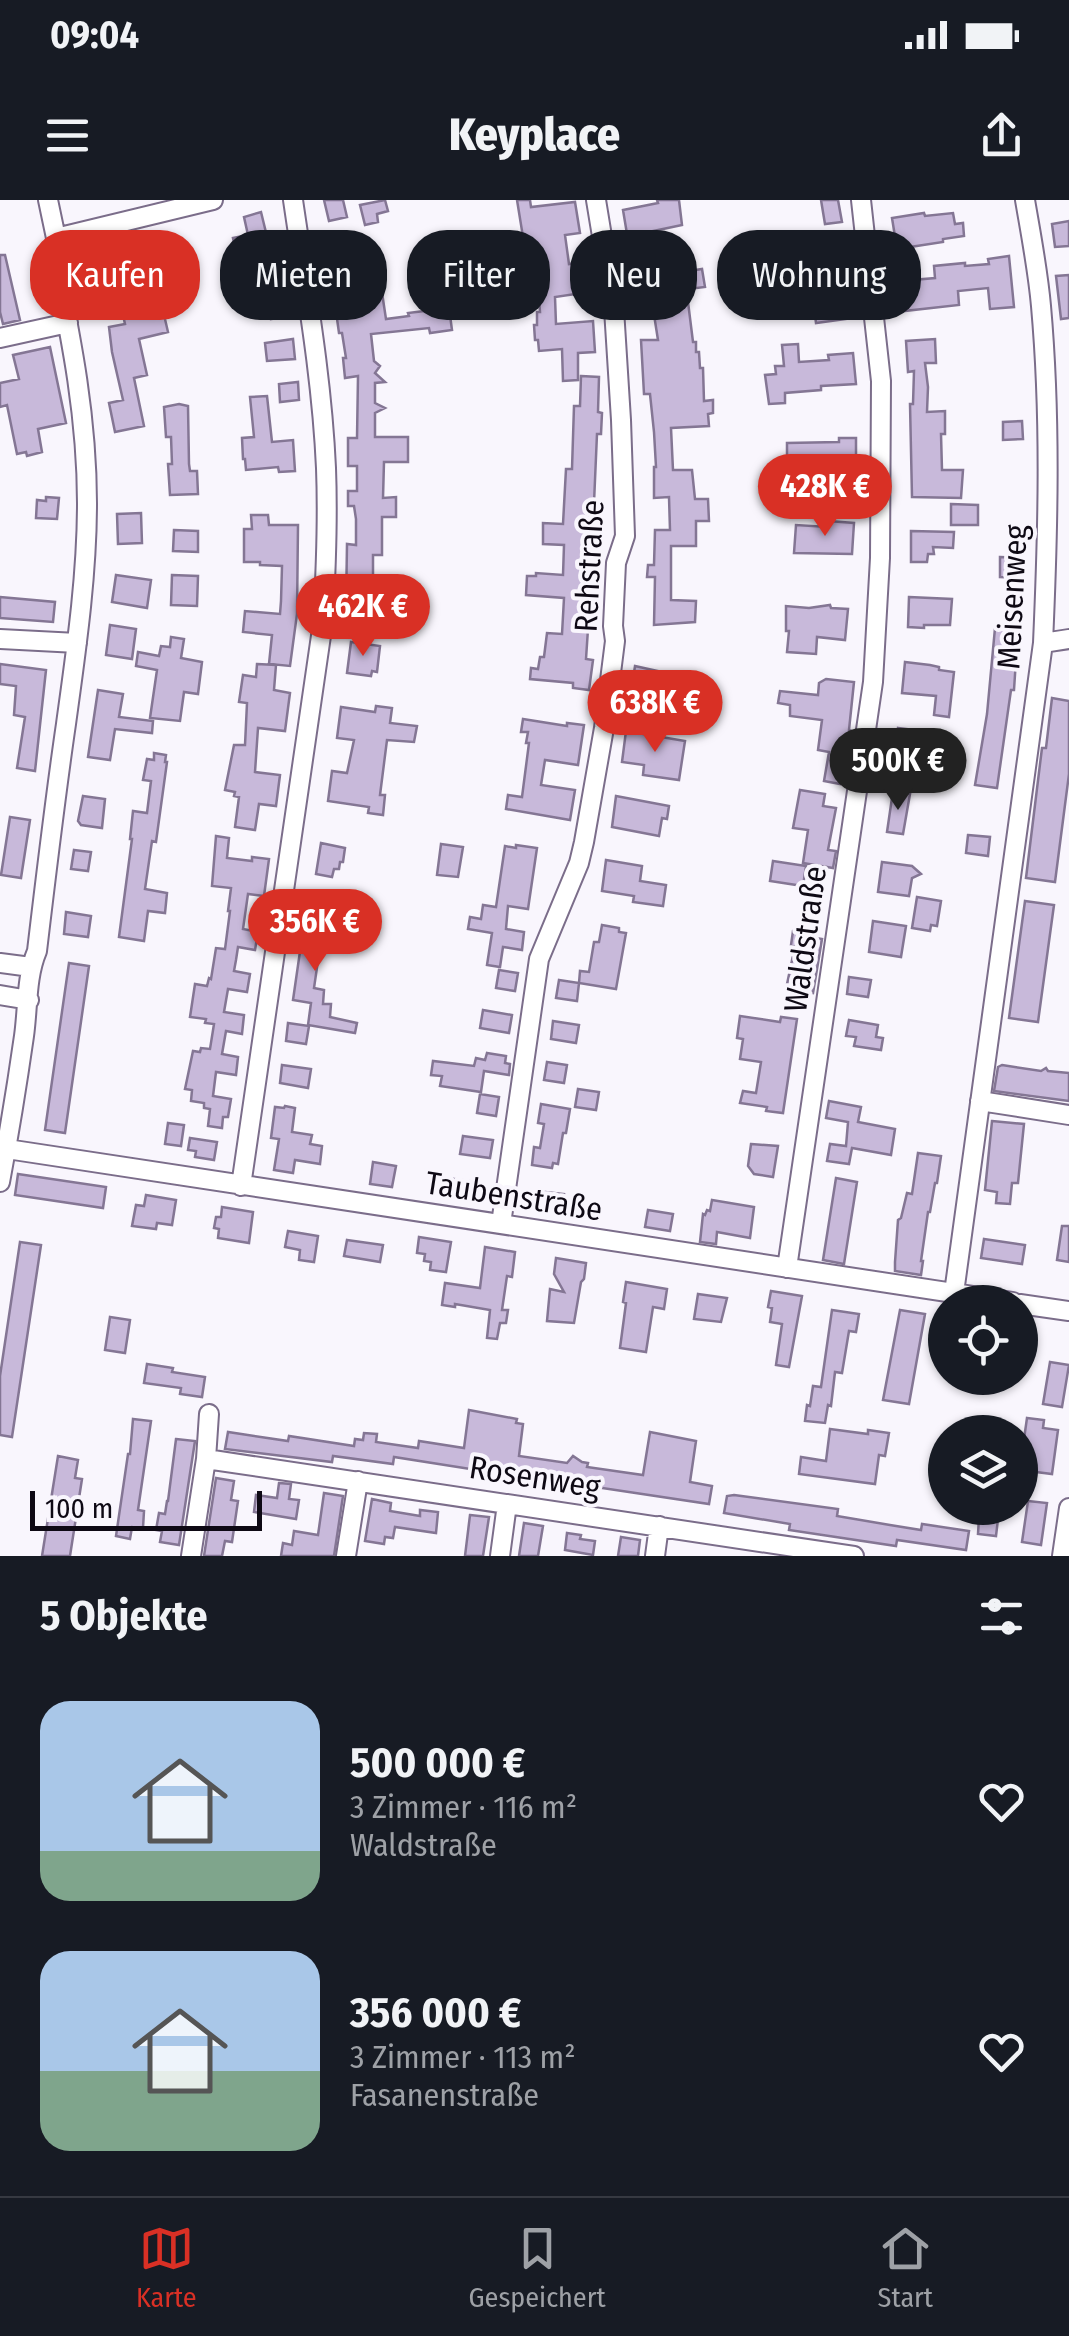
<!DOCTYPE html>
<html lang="de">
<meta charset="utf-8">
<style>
:root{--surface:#171b24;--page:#20242c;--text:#f1f3f6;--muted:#9ea1a6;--line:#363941;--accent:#d93025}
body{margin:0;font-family:"Fira Sans Condensed",sans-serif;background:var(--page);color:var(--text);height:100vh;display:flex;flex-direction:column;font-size:38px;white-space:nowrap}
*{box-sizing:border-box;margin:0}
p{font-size:32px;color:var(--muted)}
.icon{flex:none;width:55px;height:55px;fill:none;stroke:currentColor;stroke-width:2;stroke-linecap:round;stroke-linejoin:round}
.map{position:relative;height:1356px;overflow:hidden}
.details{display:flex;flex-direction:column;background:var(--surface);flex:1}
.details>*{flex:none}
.top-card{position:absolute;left:30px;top:30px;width:1010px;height:90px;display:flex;gap:20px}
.buttons{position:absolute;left:928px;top:1085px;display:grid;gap:20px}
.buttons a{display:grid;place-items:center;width:110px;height:110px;border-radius:50%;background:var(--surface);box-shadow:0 2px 8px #0004;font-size:50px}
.scale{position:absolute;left:30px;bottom:25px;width:232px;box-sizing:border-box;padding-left:10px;border:5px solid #0e0914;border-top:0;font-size:28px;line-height:35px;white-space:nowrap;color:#0e0914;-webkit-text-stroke:8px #f9f6fd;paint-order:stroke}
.price{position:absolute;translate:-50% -85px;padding:0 22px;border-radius:35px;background:var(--accent);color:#fff;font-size:32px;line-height:65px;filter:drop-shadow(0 2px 5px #0008)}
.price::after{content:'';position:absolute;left:50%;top:60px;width:30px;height:22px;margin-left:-15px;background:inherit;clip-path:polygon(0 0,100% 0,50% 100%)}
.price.on{background:#222;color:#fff}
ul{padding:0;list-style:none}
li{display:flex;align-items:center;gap:30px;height:250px;padding:0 40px}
li span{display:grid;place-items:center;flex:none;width:280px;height:200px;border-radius:30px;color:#555}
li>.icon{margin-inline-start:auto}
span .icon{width:120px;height:120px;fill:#fffc;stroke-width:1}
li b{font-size:42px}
h2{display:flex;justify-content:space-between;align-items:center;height:120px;padding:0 40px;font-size:42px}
.tag{padding:0 35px;border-radius:40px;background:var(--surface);box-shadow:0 2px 8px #0004;font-size:35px;line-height:90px}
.tag.on{background:var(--accent);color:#fff}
.status{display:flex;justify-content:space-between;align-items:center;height:70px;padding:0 50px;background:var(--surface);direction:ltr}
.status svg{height:28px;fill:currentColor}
header{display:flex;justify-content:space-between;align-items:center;height:130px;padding:0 40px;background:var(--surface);font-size:45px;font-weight:800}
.menu{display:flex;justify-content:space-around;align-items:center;height:140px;border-top:2px solid var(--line);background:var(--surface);font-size:28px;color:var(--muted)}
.menu a{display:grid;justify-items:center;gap:5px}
.menu .on{color:var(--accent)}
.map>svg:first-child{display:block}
.building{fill:#c8b9da;stroke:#847694;stroke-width:2.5}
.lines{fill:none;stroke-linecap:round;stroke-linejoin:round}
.minor-casing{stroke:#7b6d8a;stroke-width:22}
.minor{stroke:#fff;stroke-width:18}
.labels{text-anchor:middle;stroke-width:8;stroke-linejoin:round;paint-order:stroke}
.street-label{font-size:32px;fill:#0e0914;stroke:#f9f6fd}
</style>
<div class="status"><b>09:04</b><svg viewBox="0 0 49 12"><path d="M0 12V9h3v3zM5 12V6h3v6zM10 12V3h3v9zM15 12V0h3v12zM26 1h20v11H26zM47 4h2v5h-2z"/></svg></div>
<header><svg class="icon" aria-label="menu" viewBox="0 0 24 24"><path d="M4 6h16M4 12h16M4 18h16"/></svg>Keyplace<svg class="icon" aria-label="share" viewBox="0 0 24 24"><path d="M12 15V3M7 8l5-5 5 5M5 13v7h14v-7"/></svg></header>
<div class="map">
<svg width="1069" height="1356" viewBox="0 0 1069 1356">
<rect width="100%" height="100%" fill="#f9f6fd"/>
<path class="building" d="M324,0h19l4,17 -18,4z
M385,0l3,11 -11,3 1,8 -13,3 -5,-20z
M517,0h13l1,7 44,-5 5,31 -15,2 4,29 16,-2 4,30 -34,5 1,27 37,-3 2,31 -17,1v27l-15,1 -1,-32 -23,2 -1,-11h-3l-1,-15h3v-13h3l-2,-29 -6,1 -6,-47h-3z
M657,0h22l3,25 -38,8 1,4 -17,3 -5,-30 35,-7z
M821,0h17l4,22 -17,2z
M261,12l11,45 -34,5 -5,-24 15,-3 -4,-18z
M924,13l1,3 28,-3 2,11 8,-1 1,13 -21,3v3l-46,7 -5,-31z
M1069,21v25l-14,1 -3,-23z
M168,33l5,23 -21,4 3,16 -12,3 6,25 12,-2 7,30 -29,7 8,36 -13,3 10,48 -29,6 -6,-29 14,-3 -11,-48 -3,-25 16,-3 -13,-57 -21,5 -6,-23z
M342,34l4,17 -19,3 -3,-17z
M0,55h5l15,65 -17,4 -3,-12z
M1009,56l5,51 -24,2 -2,-21 -30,3 1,14 -55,6 -3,-30 34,-3 -1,-12 31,-3v3l24,-2 -1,-5z
M818,63l4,3 24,-3 7,55 -37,5 -3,-24 -17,1 -2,-18 15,-2 -1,-12 3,-4z
M688,67l1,4 13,-2 3,18 -17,2 1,5h-2l6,48h3v10h3l1,16h3l1,33 9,-1v13l-5,1 1,12 -38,2 2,42h19l3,29h13l1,22h-13v25h-25v54l25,1 -1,21 -41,3 1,-48h-8l1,-12h6l1,-35h15l-1,-33 -15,1v-31h2l-2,-35 -4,-38h-6l-3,-54h17l-6,-38 -14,2 -5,-30z
M351,73l1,9 6,-1 1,8 22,-3 5,33 23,-3 -1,-3 41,-5 3,22 -22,3 -1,-5 -58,6 3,27 6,5 -5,7 10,9 -10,1v20l10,5 -10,5v24h33v25h-24l-1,36 13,-1v20h-14v38h-9v23h-4v23h-5v6h-18l1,-63 9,1v-26l-2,-13h-6v-15h9v-25h-9v-28h9l1,-62 -13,2 -2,-20h3l-4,-25h-3l-8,-57z
M1069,75v43l-8,1 -5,-43z
M286,81l4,35 -19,3 -3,-19 -5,1 -2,-11 6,-1 -1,-5z
M293,139l2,20 -28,2 -2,-18z
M935,139l1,24h-11l3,24 -1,25 18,-1v23h-4l1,36h21l-2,28 -49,-1 -2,-93h3l1,-33 -6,1 -2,-31z
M798,144l1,18 30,-2 -1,-5 25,-2 3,31 -35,2v4l-36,3v10l-16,1 -4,-29 11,-1 -1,-8h9l-2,-21z
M50,147l16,76 -28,6 4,23 -15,4 -1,-4 -9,2 -10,-49 -7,2v-24l19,-4 -6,-24z
M581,176l18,1 -1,35 4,1 -1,21h-4l-6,138h-7l-1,26 7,1 -4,60 7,1 -4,30 -16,-2v-5l-43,-4 1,-11 7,1 2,-12h4l3,-24 15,1 2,-36 -38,-3 1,-19h9v-3l27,2 1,-30 -21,-1v-21l20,1 3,-55h6l2,-63h6z
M298,182l1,18 -19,2 -1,-18z
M267,196l5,46 21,-2 2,31 -16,1 -1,-5 -32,3 -1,-11h-2l-1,-21 12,-1 -4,-40z
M179,204l9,2 1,58 1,7h7l1,23 -28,1 -2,-31h4l-1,-27h-5l-2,-30z
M1022,221l1,18 -20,1v-18z
M839,238h17v31h-16v16h-13v-21h-40v-21l52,-1z
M46,297l13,1 -2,21 -21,-1 1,-18 9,1z
M951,304l27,1v20h-27z
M141,313l1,30 -24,1 -1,-30z
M251,315h17l1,10h29l-1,89 -7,52 -21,-2 3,-29 -29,-3 2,-21 35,3 1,-13 1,-35 -22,-1v-3h-16v-33h8z
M828,321l26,2 -2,31 -58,-1 2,-28 32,2z
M174,330l24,1v21l-25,-1z
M911,331l43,1 -1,16 -20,-1 1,7h-6l-1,8h-16z
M1000,357l22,1 -1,20 -21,-1z
M116,375l35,5 -4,28 -35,-6z
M172,375l26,1 -1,30 -26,-1z
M0,397l55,5 -2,20 -53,-4z
M909,397l43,2 -2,26h-26v3l-16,-1z
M830,405l1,3 17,1 -3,31 -28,-3 -1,17 -29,-2 2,-21h-3v-25l23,2z
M110,425l26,4 -4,30 -26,-4z
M995,428l23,1 -4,61h-3l-14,98 -22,-3 12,-71z
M171,437l13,2 -3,19 21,4 -4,32 -14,-2 -4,29 -30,-3 7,-48 -21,-4 2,-14 21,4 2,-10 9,1z
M351,442l29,4 -3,26 -5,-1 -1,5 -24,-3z
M905,462l25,3 9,2v3l15,2 -5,45 -15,-2 2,-19 -34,-3z
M0,464l46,6 -11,101 -18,-3 8,-51 -11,-2 2,-29 -16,-2z
M257,464l19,1 -2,25 16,3 -5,38 -27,-3 -3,44 25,3 -4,31 -17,-2 -4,26 -20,-3 4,-30 -5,-1 1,-4 -10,-2 9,-45h11l2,-42 -8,-1 4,-27 13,2z
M635,466l54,12 -3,24 -38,-6 -2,12 -17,-3z
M826,479l28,3 -5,48 3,1 -2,11h-3l-7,42 -16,-3 5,-29 -11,-2 4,-30 -32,-4v-11l-12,-2 2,-12 38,4 1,-12z
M98,490l25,4 -4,23 34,4 -1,12 -37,-4 -5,31 -22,-3z
M1052,498l17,3v73l-14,108 -29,-4 16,-130h4z
M376,506l16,2 -2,15 27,3 -3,16 -27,-2 -7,55h5l-2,20 -15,-2 1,-6 -41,-6 4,-30 15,2 7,-33 -17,-2 4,-31 34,5z
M523,519l44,7v-3l17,2 -6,40 -33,-5 -4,25 34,5 -5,30 -64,-11 2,-14 14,2 7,-54h-3l2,-11h-7z
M898,528l25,3 -3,23 -9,-1 -1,8 -16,-3z
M626,531l59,10 -6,39 -36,-5 1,-10 -22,-3z
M154,553l12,2 -1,7h2l-11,80 -4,-1 -7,48 22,4 -2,20 -17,-2 -4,30 -25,-4 13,-98h-2l3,-28 14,2 4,-32 -8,-1 4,-21 7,1z
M800,590l25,4 -2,12 13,2 -8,42 8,1 -3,17 -30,-5 5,-33 -15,-2z
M893,591l17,3 -7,40 -16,-2z
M83,596l22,3 -3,29 -21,-3 -3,-4z
M616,596l53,10 -2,13 -5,-1 -3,18 -47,-9z
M10,617l20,3 -9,58 -20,-3z
M968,635l22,2 -2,19 -22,-3z
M216,636l13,2 -2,20 25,3v-4l17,2 -5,37 -16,-2 -5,35 15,3 -3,18 -17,-3 -2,13 -2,11 16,3 -3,18 -19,-3 -4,23 20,3 -2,19 -16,-3 -4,23 16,3 -2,18 -20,-3 -3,24 18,3 -3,18h-5l-1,11 -14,-2 2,-17 -6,-1v-5l-13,-2 1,-11 -7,-1 8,-38 7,1 1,-4 9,1 4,-25 -9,-1 1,-4 -16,-2 5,-33 12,2 2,-8 2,1 5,-31 9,1 5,-38h-2l3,-23 -19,-2z
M321,643l24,5 -2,14h-3l-1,7h-5l-2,8 -16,-3z
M441,644l22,3 -5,30 -21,-2z
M516,645l21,3 -9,61 -20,-3 -2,23 18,3 -2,18 -19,-3 -3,20 -13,-2 5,-32 -24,-4 2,-12 11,2 2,-14 13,2 9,-61 11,2z
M74,650l17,2 -3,19 -17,-2z
M606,660l36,6 -2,15 26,4 -3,21 -30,-4 1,-6 -32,-5z
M773,661l33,5 -3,20 -33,-5z
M882,662l30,4 9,8 -9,4 -3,18 -31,-4z
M917,697l24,4 -4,25 -6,-1 -1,6 -18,-3z
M1025,701l29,4 -16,117 -29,-4z
M307,703l19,3 -12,82 10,2 -1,14h8l-1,13 27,6 -2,10 -47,-8 3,-22 -18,-3z
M66,712l25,4 -3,21 -24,-3z
M873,721l33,5 -5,31 -32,-5z
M602,725l17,3v4l7,1 -10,56 -37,-6 1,-12 9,1 5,-30h5z
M793,731l24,2 -1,5 6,1 -9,54 -27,-4 9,-43 -4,-1z
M69,763l20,3 -24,167 -20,-3z
M499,770l19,3 -3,18 -19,-3z
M849,777l22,3 -3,17 -21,-3z
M559,780l20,3 -2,18 -21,-3z
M483,810l29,5 -3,18 -29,-5z
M740,816l40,6 1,-5 16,2 -14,94 -17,-2 1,-4 -27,-4 3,-12 13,2 5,-31 -21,-3 3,-20 -6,-1z
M849,820l29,5 -2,12 7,1 -2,12 -27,-4 2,-9 -10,-1z
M553,821l26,4 -3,18 -25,-4z
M288,823l21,3 -3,18 -20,-3z
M487,853l19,3 -1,7 5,1 -1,11 -25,-4 -3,21 -41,-6 2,-10 -11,-1 2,-14 41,5 2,-8 9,2z
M547,862l20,3 -3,18 -20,-3z
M282,865l29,4 -3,19 -28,-5z
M1002,865l39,6 5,-3 2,3 21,2v28l-75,-10 4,-24z
M578,889l21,3 -3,18 -21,-3z
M480,894l19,3 -3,19 -19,-3z
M829,901l32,6 -3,15 37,7 -4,26 -39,-7 -3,16 -22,-3 3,-17 16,2 2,-24 -22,-4z
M541,904l29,5 -4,24h-3l-5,31 -5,-1 -1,5 -20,-3 2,-18 6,1 4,-24 -6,-1z
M285,906l10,2 -3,24 20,3 -2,9 12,2 -2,18 -25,-4 -2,13 -19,-3 5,-31 -8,-1 4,-31 9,1z
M992,921l32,3 -6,59h-6l-2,21 -14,-1 1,-11 -12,-2z
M168,923l16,2 -3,21 -16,-2z
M463,936l30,4 -3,18 -30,-4z
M190,938l27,4 -3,18 -19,-3 1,-6 -8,-1z
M751,944l27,2 -5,31 -19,-3 -6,-8z
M918,953l23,3 -4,27h-2l-5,29h-2l-7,49h2l-2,14 -26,-4v-9l3,-42 3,-2 6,-25 5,1z
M373,962l23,4 -4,21 -22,-3z
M18,974l88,13 -3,21 -88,-13z
M836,978l21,4 -13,82 -21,-4z
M454,979l23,3 -3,18 -22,-4z
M536,991l28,3 -2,19 -28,-4z
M146,995l30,5 -4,25 -15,-2 -1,6 -24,-3 4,-21 8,1z
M712,1000l42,7 -4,31 -33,-6 -1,12 -16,-2 3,-28 2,1 2,-5 3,1z
M222,1007l31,5 -4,31 -31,-5 1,-9 -5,-1 2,-11h5z
M648,1010l25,4 -3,17 -25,-4z
M1062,1026h7v36l-12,-2z
M288,1031l30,5 -4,26 -15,-2 1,-10 -15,-3z
M419,1037l32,5 -5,30 -16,-2 1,-8 -7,-1 1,-7 -8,-1z
M984,1039l41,6 -3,19 -41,-6z
M347,1040l36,5 -3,17 -36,-6z
M20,1042l21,3 -29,192 -12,-2v-59z
M485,1047l30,5 -3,25 -5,-1 -5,34h6l-2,13h-6l-3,16 -10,-1 3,-28 -35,-6v3l-13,-2 3,-22 35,5z
M556,1058l30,5 -2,16 -3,3 -7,41 -27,-2 3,-32 14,3 -10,-18z
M626,1082l41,7 -3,20 -11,-2 -7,45 -26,-4 6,-45 -3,-1z
M771,1091l31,5 -13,71 -13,-2 6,-41 -12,-2 2,-14 -4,-1z
M698,1094l29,4 -6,24 -27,-3z
M832,1110l27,4 -3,18 -7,-1 -7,42 -7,-1 -4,34 -3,-1 -3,18 -20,-2 2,-16 3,1 3,-20 8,1z
M900,1110l25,4 -16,90 -26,-4z
M110,1117l20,3 -5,33 -20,-3z
M1050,1162l19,3 -7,42 -19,-3z
M147,1164l26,4 -1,4 33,5 -3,20 -22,-3 1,-6 -37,-5z
M469,1210l48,9 -1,4 7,1 -4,32 48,7 6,-7 9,6 6,1 -1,4 56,8 7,-43 46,9 -6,41 22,4 -3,18 -167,-25v-2l-27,-1 -121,-19 -1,7 -60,-8 -1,6 -107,-13 3,-17 60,9 1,-5 65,10 1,-7 8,1 1,-7 13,1 -1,8 42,6 1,-7 45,7z
M1027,1218l17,2 -1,8 15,2 -6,44 -32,-4v-31h4z
M133,1219l18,2 -13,89 6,1 -1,17 -11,-1 -2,12 -14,-3 12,-82h2z
M830,1229l38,5v-4l21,3 -4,23 -6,-1 -4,29 -76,-10 2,-17 25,4z
M176,1239l19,2 -16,104 -19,-3 2,-11 -6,-1 3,-17 6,1 2,-13h1z
M58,1256l20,4 -3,18 7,1 -12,77h-28z
M216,1278l18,3 -3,19 7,1 -6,41 -7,-1 -3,15h-18z
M279,1283l12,1 -2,15 10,1 -3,19 -42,-7 2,-17 21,3z
M324,1293l19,3 -9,60h-53l2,-13 9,2 2,-14 24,4z
M734,1295l104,14 -1,7 53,9 31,5 1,-6 47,7 -3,19 -69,-10 -1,6 -107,-16 1,-6 -66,-11 3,-17z
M372,1299l19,4 -1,8 30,5v-6l18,2 -2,21 -41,-6 -2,11 -8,-1 -1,7 -19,-3z
M1028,1301l19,2 -6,42 -19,-3z
M470,1315l19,2 -6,39h-18z
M979,1317l19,2 -2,17 -18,-2z
M524,1323l19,3 -5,30h-19z
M567,1333l14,2 -1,4 15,2 -2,14 -28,-5z
M621,1337l19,3 -2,16h-20z"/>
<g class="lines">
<g class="minor-casing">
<path id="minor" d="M56,38l157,-38
M0,138l68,-15
M0,439l77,4
M1043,443l26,-4
M0,763l31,4
M0,795l29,5
M980,901l89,14
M7,949l1006,153
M0,982c9,-48 17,-97 24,-146 4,-28 2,-59 13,-85 9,-76 18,-152 29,-227 10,-73 21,-147 21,-221 0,-87 -16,-165 -33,-250l2,-15 -8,-38
M241,986l82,-564c3,-52 5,-103 3,-154 -4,-90 -20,-179 -33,-268
M501,1024l38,-265 40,-96 5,-21 20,-114 11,-87 -2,-15 3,-63 9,-27 -4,-116 -7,-111 -18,-109
M787,1068l86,-586 7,-124 1,-177 -20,-181
M954,1093l89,-650c5,-112 8,-225 -2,-337 -3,-35 -10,-71 -16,-106
M1020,1104l49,7
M206,1259l648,97
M191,1356l15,-97 3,-45
M346,1356l12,-75
M500,1356l7,-52
M655,1356l4,-30
M1062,1356l7,-48"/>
</g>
<use href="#minor" class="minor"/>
</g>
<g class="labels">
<g class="street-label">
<text transform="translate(589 366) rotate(-87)" y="11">Rehstraße</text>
<text transform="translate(1012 397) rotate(-87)" y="11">Meisenweg</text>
<text transform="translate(805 739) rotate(-82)" y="11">Waldstraße</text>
<text transform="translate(514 996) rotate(9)" y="11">Taubenstraße</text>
<text transform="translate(535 1277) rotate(9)" y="11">Rosenweg</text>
</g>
</g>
</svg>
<div class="buttons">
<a><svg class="icon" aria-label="locate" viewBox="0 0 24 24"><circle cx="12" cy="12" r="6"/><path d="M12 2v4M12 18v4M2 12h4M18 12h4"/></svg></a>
<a><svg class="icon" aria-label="layers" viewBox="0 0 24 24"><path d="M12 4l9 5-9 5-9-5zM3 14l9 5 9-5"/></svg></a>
</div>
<div class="scale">100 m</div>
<b class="price" style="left:825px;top:339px">428K €</b>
<b class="price" style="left:363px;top:459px">462K €</b>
<b class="price" style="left:655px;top:555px">638K €</b>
<b class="price on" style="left:898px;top:613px">500K €</b>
<b class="price" style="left:315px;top:774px">356K €</b>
<div class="top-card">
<a class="tag on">Kaufen</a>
<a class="tag">Mieten</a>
<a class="tag">Filter</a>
<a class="tag">Neu</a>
<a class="tag">Wohnung</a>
</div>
</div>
<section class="details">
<h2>5 Objekte<svg class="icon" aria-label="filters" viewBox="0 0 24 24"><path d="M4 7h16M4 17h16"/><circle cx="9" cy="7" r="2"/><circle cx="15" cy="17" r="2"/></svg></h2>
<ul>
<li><span style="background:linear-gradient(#a9c7e8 75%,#7fa58c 0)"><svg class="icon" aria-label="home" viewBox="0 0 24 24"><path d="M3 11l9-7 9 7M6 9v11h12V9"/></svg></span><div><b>500 000 €</b><p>3 Zimmer · 116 m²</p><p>Waldstraße</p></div><svg class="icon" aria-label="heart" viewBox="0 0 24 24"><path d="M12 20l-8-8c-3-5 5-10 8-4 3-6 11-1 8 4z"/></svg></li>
<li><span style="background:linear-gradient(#a9c7e8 60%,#7fa58c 0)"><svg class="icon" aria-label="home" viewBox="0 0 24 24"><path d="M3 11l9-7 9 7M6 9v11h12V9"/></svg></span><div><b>356 000 €</b><p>3 Zimmer · 113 m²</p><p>Fasanenstraße</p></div><svg class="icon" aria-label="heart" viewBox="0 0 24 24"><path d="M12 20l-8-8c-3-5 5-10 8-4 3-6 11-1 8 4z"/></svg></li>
</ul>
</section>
<nav class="menu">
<a class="on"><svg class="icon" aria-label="map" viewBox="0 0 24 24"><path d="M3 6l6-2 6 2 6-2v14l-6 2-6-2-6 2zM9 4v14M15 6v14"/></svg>Karte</a>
<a><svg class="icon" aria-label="saved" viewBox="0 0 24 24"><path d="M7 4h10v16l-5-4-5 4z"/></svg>Gespeichert</a>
<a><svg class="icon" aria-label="home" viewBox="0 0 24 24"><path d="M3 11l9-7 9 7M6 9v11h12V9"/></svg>Start</a>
</nav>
